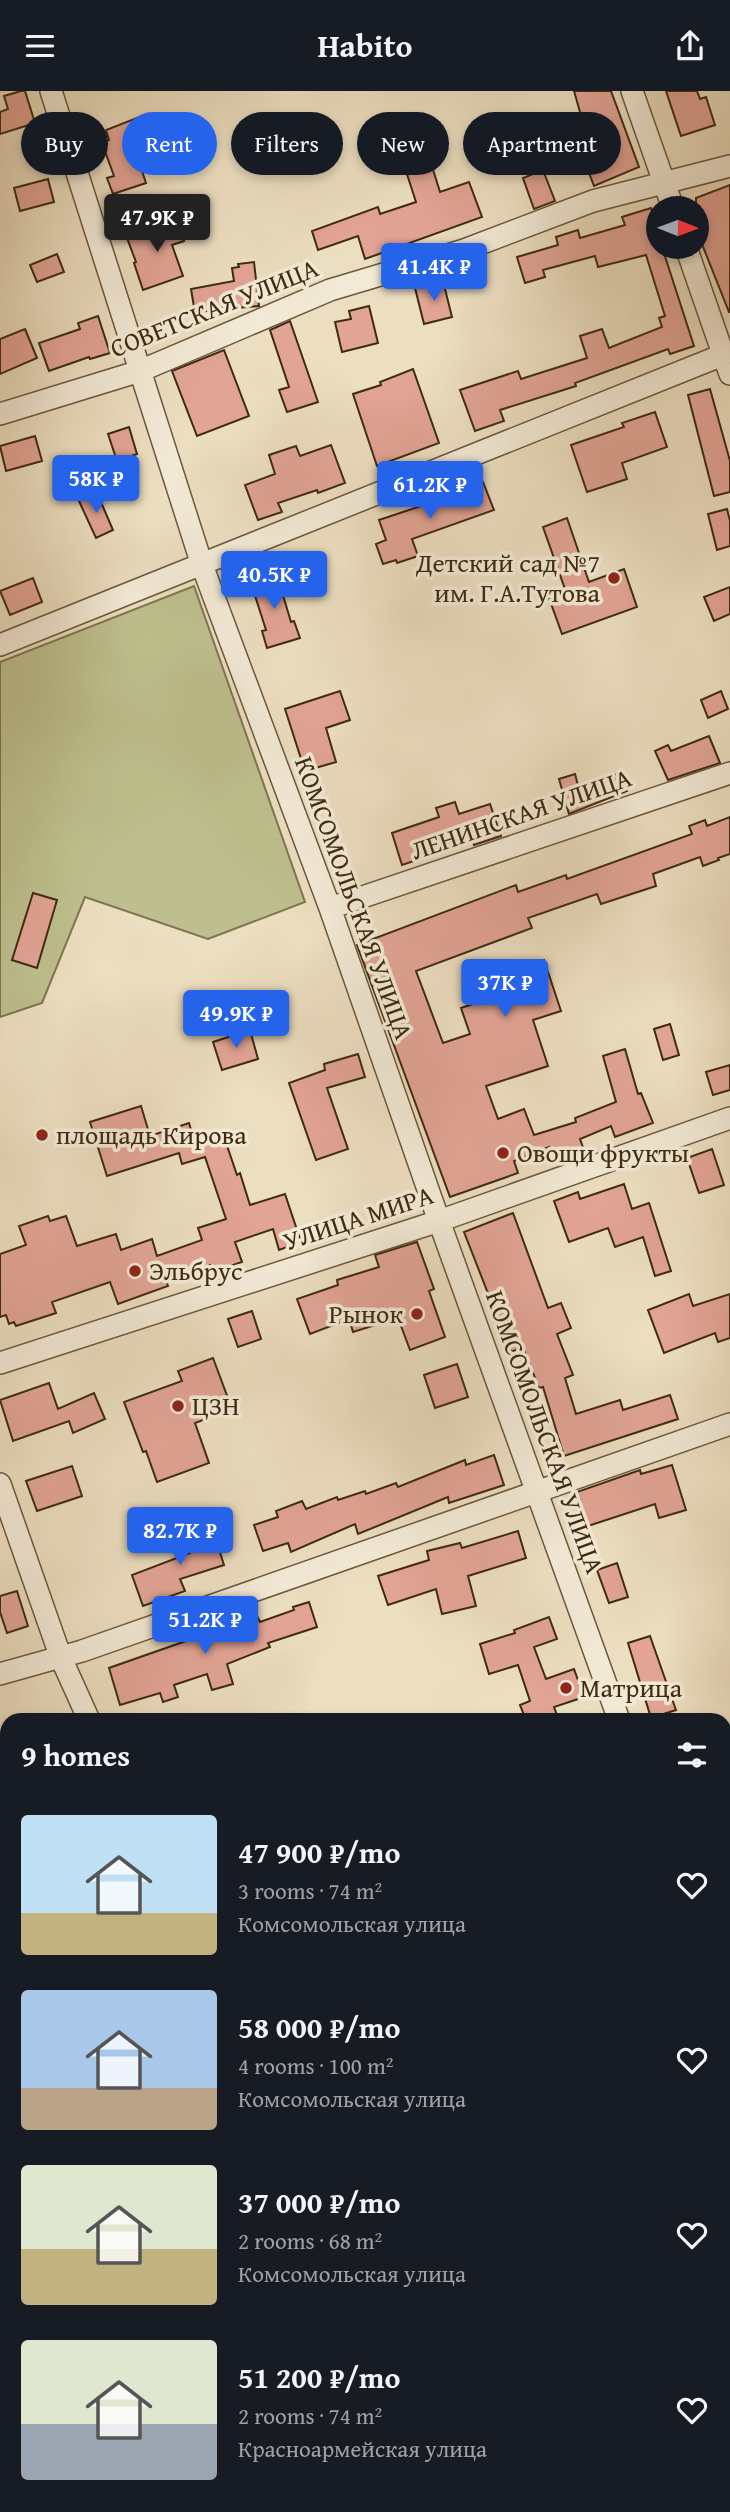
<!DOCTYPE html>
<meta charset="utf-8">
<style>
:root{--surface:#171b24;--page:#242831;--text:#f1f3f6;--muted:#9ea1a6;--accent:#2563eb}
body{margin:0;font-family:"Gentium Book Plus",serif;background:var(--page);color:var(--text);height:100vh;display:flex;flex-direction:column;font-size:26px;white-space:nowrap}
*{box-sizing:border-box;margin:0}
p{font-size:23px;color:var(--muted)}
.icon{flex:none;width:38px;height:38px;fill:none;stroke:currentColor;stroke-width:2;stroke-linecap:round;stroke-linejoin:round}
.map{position:relative;flex:1;overflow:hidden}
.side{position:absolute;left:0px;top:1622px;width:732px;height:800px;display:flex;flex-direction:column;background:var(--surface);border-radius:21px 21px 0 0;box-shadow:0 4px 10px #0003}
.side>*{flex:none}
.guide{position:absolute;left:21px;top:21px;width:690px;height:63px;display:flex;gap:14px}
.needle{width:46px;rotate:91deg}
.tools{position:absolute;left:646px;top:105px;display:grid;gap:14px}
.tools a{display:grid;place-items:center;width:63px;height:63px;border-radius:50%;background:var(--surface);box-shadow:0 4px 10px #0003;font-size:35px}
.price{position:absolute;translate:-50% -60px;padding:0 16px;border-radius:7px;background:var(--accent);color:#fff;font-size:23px;line-height:46px;filter:drop-shadow(0 2px 4px #0008)}
.price::after{content:'';position:absolute;left:50%;top:42px;width:21px;height:16px;margin-left:-10px;background:inherit;clip-path:polygon(0 0,100% 0,50% 100%)}
.price.on{background:#222;color:#fff}
ul{padding:0;list-style:none}
li{display:flex;align-items:center;gap:21px;height:175px;padding:0 21px}
li span{display:grid;place-items:center;flex:none;width:196px;height:140px;border-radius:7px;color:#555}
li>.icon{margin-inline-start:auto}
span .icon{width:84px;height:84px;fill:#fffc;stroke-width:1}
li b{font-size:30px}
h2{display:flex;justify-content:space-between;align-items:center;height:84px;padding:0 21px;font-size:30px}
.chip{padding:0 24px;border-radius:32px;background:var(--surface);box-shadow:0 4px 10px #0003;font-size:24px;line-height:63px}
.chip.on{background:var(--accent);color:#fff}
header{display:flex;justify-content:space-between;align-items:center;height:91px;padding:0 21px;background:var(--surface);font-size:32px;font-weight:700}
.map>svg:first-child{display:block}
.green{fill:#bebf8e;stroke:#7e754f;stroke-width:2}
.building{fill:#e2a495;stroke:#3e2b10;stroke-width:2}
.lines{fill:none;stroke-linecap:round;stroke-linejoin:round}
.minor-casing{stroke:#6a583c;stroke-width:24}
.minor{stroke:#f3ead6;stroke-width:21}
.poi-dot{fill:#8f2418;stroke:#f3ead6;stroke-width:2.5}
.labels{text-anchor:middle;stroke-width:7;stroke-linejoin:round;paint-order:stroke}
.street-label{font-size:26px;fill:#3e2b10;stroke:#f3ead6}
.poi-label{font-size:26px;fill:#3e2b10;stroke:#f3ead6;text-anchor:start}
</style>
<header><svg class="icon" aria-label="menu" viewBox="0 0 24 24"><path d="M4 6h16M4 12h16M4 18h16"/></svg>Habito<svg class="icon" aria-label="share" viewBox="0 0 24 24"><path d="M12 15V3M7 8l5-5 5 5M5 13v7h14v-7"/></svg></header>
<div class="map">
<svg width="730" height="2421" viewBox="0 0 730 2421">
<rect width="100%" height="100%" fill="#ecdec0"/>
<filter id="stains"><feTurbulence type="fractalNoise" baseFrequency=".00286" numOctaves="4"/><feColorMatrix values="0 0 0 0 .2 0 0 0 0 .09 0 0 0 0 .02 0 0 0 .5 -.17"/></filter>
<radialGradient id="worn" r=".72"><stop offset=".6" stop-color="#630" stop-opacity="0"/><stop offset="1" stop-color="#630" stop-opacity=".3"/></radialGradient>
<path class="green" d="M194,495l111,316 -97,37 -123,-42 -43,106 -42,14v-355z"/>
<path class="building" d="M21,0h4l10,32 -35,11v-22l8,-3 -4,-13z
M574,0h37l28,76 -45,19 -24,-63 12,-4z
M666,0h31l3,8 6,-2 9,28 -34,11z
M147,23l14,36 -23,9 8,24 -33,11 -6,-16 7,-2 -12,-33 7,-3 -3,-10z
M430,69l10,32 29,-10 13,35 -117,42 -7,-23 -40,14 -6,-19 66,-24 2,7 36,-12 -11,-34z
M543,79l12,31 -21,8 -11,-31z
M48,88l6,23 -34,9 -6,-23z
M730,94v127h-1l-33,-83v-31z
M651,117l7,21v18h4l32,99 -24,8 -2,-5 -93,34 1,3 -76,24 4,11 -29,10 -15,-41 58,-19 3,8 66,-21 -7,-22 22,-7 7,19 53,-21 -3,-9 6,-2 -19,-61 -48,12 -3,-11 -52,14 2,7 -20,6 -8,-26 41,-12 -2,-8 22,-7 2,8 45,-13 -3,-8z
M176,126l8,24 -12,4 11,31 -40,14 -9,-27 2,-1 -9,-24z
M57,163l7,18 -27,10 -7,-17z
M254,171l5,44 -22,2v-3l-42,8 -4,-24 43,-8 -2,-13 7,-1 -1,-3z
M443,190l9,36 -28,7 -9,-36z
M369,215l9,37 -36,9 -7,-30 16,-3 -2,-8z
M98,225l12,37 -20,6 -1,-2 -40,14 -10,-28 41,-14 -2,-6z
M290,230l28,81 -31,10 -8,-22 10,-3 -19,-57z
M25,238l12,29 -37,16v-35z
M224,259l25,66 -52,20 -25,-65z
M413,278l26,74 -62,23 -24,-72 28,-9 -1,-3z
M710,298l20,72v31l-16,4 -26,-101z
M655,321l12,35 -45,16 5,16 -40,13 -16,-47 53,-18 -2,-4z
M129,336l8,27 -20,7 -9,-27z
M35,345l7,25 -36,10 -6,-25z
M331,354l14,38 -27,10 -1,-3 -39,13 4,9 -24,8 -13,-35 30,-11 -6,-19 27,-9 4,10z
M483,391l11,28 -82,29 6,17 -21,7 -1,-3 -13,4 -7,-20 10,-4 -7,-20 45,-15 -1,-4 19,-7 1,3z
M97,402l16,37 -17,8 -17,-37z
M727,418l3,12v25l-13,4 -9,-36z
M567,427l22,64 35,-13 13,38 -75,27 -13,-36 17,-6 -23,-65z
M276,481l15,50 3,-1 6,17 -33,10 -5,-17 4,-1 -16,-50z
M33,487l9,24 -32,13 -10,-24z
M730,496v27l-16,7 -10,-24z
M340,600l10,29 -24,8 10,34 -31,9 -20,-62z
M721,600l7,18 -20,9 -7,-18z
M709,645l11,27 -52,17 -13,-29 13,-6 3,6z
M620,682l7,18 -58,23 -10,-35 16,-5 4,15z
M455,711l4,12 31,-10 11,32 -27,9 -1,-4 -71,24 -10,-32 47,-16 -3,-9z
M730,726v37l-12,4 1,2 -16,6 -3,-9 -47,17 3,12 -55,18 -4,-10 -69,24 4,10 -116,43 27,72 27,-9 -9,-26 64,-21 -6,-19 25,-8 17,51 -28,9 15,46 -62,20 12,33 26,-10 10,26 42,-13 -1,-4 41,-16 -13,-46 22,-7 13,45 3,-1 12,30 -38,14 -4,-11 -31,13 4,11 -31,10 -4,-13 -35,14 4,12 -68,24 -93,-252 159,-60 2,7 48,-17 1,4 125,-45 -3,-8 16,-6 2,6z
M33,802l24,7 -20,68 -25,-8z
M670,933l9,31 -16,5 -9,-31z
M250,939l8,29 -36,11 -9,-28z
M358,963l7,23 -38,11 21,61 -32,11 -27,-77 36,-13 -1,-6z
M730,974v25l-17,5 -7,-23z
M141,1015l9,30 39,-13 5,17 28,-9 15,44 3,-2 10,32 35,-11 16,48 -22,8 -6,-21 -38,13 7,20 -29,10 -3,-7 -44,16 2,5 -50,18 -8,-22 -58,20 4,11 -40,13 -2,-4 -5,2 -3,-9 -6,2v-63l26,-9 -7,-19 29,-10 2,5 16,-5 11,30 39,-12 5,16 31,-11 5,17 45,-16 -4,-12 28,-9 -21,-62 -23,7 -3,-11 -72,23 -17,-54z
M712,1058l12,36 -25,8 -12,-35z
M624,1093l8,25 17,-6 22,68 -16,5 -12,-39 -28,10 -7,-19 -39,14 -15,-41 24,-9 2,7z
M513,1122l35,95 13,-5 10,25 -14,6 16,41 -8,3 11,36 44,-14 3,10 47,-15 8,24 -114,37 -21,-69 -4,1 -16,-41 -12,5 -47,-120z
M417,1151l17,47 -5,2 16,46 -35,13 -12,-32 -45,14 -4,-13 -39,15 -13,-35 41,-14 -1,-5 42,-13 -4,-12z
M689,1203l4,12 37,-12v44l-12,4 -3,-9 -51,20 -16,-43z
M252,1220l9,28 -23,8 -10,-28z
M213,1267l19,51 -37,14 14,40 -52,19 -11,-31 -3,1 -19,-50 58,-21 -4,-10z
M457,1273l11,33 -33,11 -11,-33z
M49,1292l9,26 36,-16 11,26 -32,14 -4,-12 -56,20 -13,-41z
M494,1364l10,30 -55,18 -1,-6 -90,37 -3,-10 -64,28 -3,-9 -25,8 -9,-26 24,-8 -2,-6 26,-10 4,8 31,-12 1,3 27,-9 1,3 30,-11 2,4 67,-27 1,5z
M672,1374l14,45 -27,8 -4,-14 -67,22 -11,-34 63,-22 1,4z
M72,1375l10,30 -45,15 -11,-30z
M211,1433l13,41 -44,14 5,12 -42,15 -11,-31 58,-22 -6,-20z
M518,1440l8,27 -58,18 8,30 -34,8 -6,-25 -48,16 -10,-29 51,-16 -2,-9 33,-8 2,5z
M617,1472l11,34 -19,6 -12,-33z
M17,1500l11,35 -21,7 -7,-21v-16z
M309,1511l8,25 -49,16 2,4 -43,17 6,20 -21,6 -5,-16 -33,11 4,12 -15,5 -3,-9 -40,12 -11,-37 148,-52 3,6 34,-12 -1,-3z
M549,1526l8,22 -23,8 12,32 28,-10 10,28 -30,10 5,13h-33l-6,-15 10,-4 -12,-36 -29,9 -9,-30 35,-11 -1,-3z
M650,1545l26,74 -25,8 -23,-75z"/>
<g class="lines">
<g class="minor-casing">
<path id="minor" d="M51,0l151,474 128,343 109,313 180,499
M632,0l41,117
M686,156l44,127
M0,323l140,-43 190,-81 134,-40 129,-49 137,-35
M0,554l730,-293
M330,817l400,-135
M0,1272l439,-142 291,-103
M0,1393l61,174 28,62
M0,1583l82,-23 648,-227
M724,1773l6,-2
M724,1899l6,13
M0,2023l7,-3
M724,2332l6,-2
M416,2415l3,6
M478,2421l17,-6"/>
</g>
<use href="#minor" class="minor"/>
</g>
<g class="poi-dot">
<circle cx="614" cy="487" r="7"/>
<circle cx="42" cy="1044" r="7"/>
<circle cx="503" cy="1062" r="7"/>
<circle cx="135" cy="1180" r="7"/>
<circle cx="417" cy="1223" r="7"/>
<circle cx="178" cy="1315" r="7"/>
<circle cx="566" cy="1597" r="7"/>
</g>
<g class="labels">
<g class="street-label">
<text transform="translate(214 217) rotate(-22)" y="9">СОВЕТСКАЯ УЛИЦА</text>
<text transform="translate(521 723) rotate(-19)" y="9">ЛЕНИНСКАЯ УЛИЦА</text>
<text transform="translate(354 807) rotate(70)" y="9">КОМСОМОЛЬСКАЯ УЛИЦА</text>
<text transform="translate(358 1127) rotate(-18)" y="9">УЛИЦА МИРА</text>
<text transform="translate(545 1341) rotate(70)" y="9">КОМСОМОЛЬСКАЯ УЛИЦА</text>
</g>
<g class="poi-label">
<text x="600" y="481" text-anchor="end">Детский сад №7<tspan x="600" dy="30">им. Г.А.Тутова</tspan></text>
<text x="56" y="1053">площадь Кирова</text>
<text x="517" y="1071">Овощи фрукты</text>
<text x="149" y="1189">Эльбрус</text>
<text x="403" y="1232" text-anchor="end">Рынок</text>
<text x="192" y="1324">ЦЗН</text>
<text x="580" y="1606">Матрица</text>
</g>
</g>
<rect width="100%" height="100%" filter="url(#stains)"/>
<rect width="100%" height="100%" fill="url(#worn)"/>
</svg>
<div class="tools">
<a><svg class="needle" viewBox="-14 -14 28 28"><path d="M0-13l5 13h-10z" fill="#e53935"/><path d="M0 13l5-13h-10z" fill="#9ea1a6"/></svg></a>
</div>
<b class="price on" style="left:157px;top:163px">47.9K ₽</b>
<b class="price" style="left:434px;top:212px">41.4K ₽</b>
<b class="price" style="left:96px;top:424px">58K ₽</b>
<b class="price" style="left:430px;top:430px">61.2K ₽</b>
<b class="price" style="left:274px;top:520px">40.5K ₽</b>
<b class="price" style="left:505px;top:928px">37K ₽</b>
<b class="price" style="left:236px;top:959px">49.9K ₽</b>
<b class="price" style="left:180px;top:1476px">82.7K ₽</b>
<b class="price" style="left:205px;top:1565px">51.2K ₽</b>
<div class="guide">
<a class="chip">Buy</a>
<a class="chip on">Rent</a>
<a class="chip">Filters</a>
<a class="chip">New</a>
<a class="chip">Apartment</a>
</div>
<section class="side">
<h2>9 homes<svg class="icon" aria-label="filters" viewBox="0 0 24 24"><path d="M4 7h16M4 17h16"/><circle cx="9" cy="7" r="2"/><circle cx="15" cy="17" r="2"/></svg></h2>
<ul>
<li><span style="background:linear-gradient(#bfe0f5 70%,#c2b280 0)"><svg class="icon" aria-label="home" viewBox="0 0 24 24"><path d="M3 11l9-7 9 7M6 9v11h12V9"/></svg></span><div><b>47 900 ₽/mo</b><p>3 rooms · 74 m²</p><p>Комсомольская улица</p></div><svg class="icon" aria-label="heart" viewBox="0 0 24 24"><path d="M12 20l-8-8c-3-5 5-10 8-4 3-6 11-1 8 4z"/></svg></li>
<li><span style="background:linear-gradient(#a9c7e8 70%,#b9a48a 0)"><svg class="icon" aria-label="home" viewBox="0 0 24 24"><path d="M3 11l9-7 9 7M6 9v11h12V9"/></svg></span><div><b>58 000 ₽/mo</b><p>4 rooms · 100 m²</p><p>Комсомольская улица</p></div><svg class="icon" aria-label="heart" viewBox="0 0 24 24"><path d="M12 20l-8-8c-3-5 5-10 8-4 3-6 11-1 8 4z"/></svg></li>
<li><span style="background:linear-gradient(#dfe7d0 60%,#c2b280 0)"><svg class="icon" aria-label="home" viewBox="0 0 24 24"><path d="M3 11l9-7 9 7M6 9v11h12V9"/></svg></span><div><b>37 000 ₽/mo</b><p>2 rooms · 68 m²</p><p>Комсомольская улица</p></div><svg class="icon" aria-label="heart" viewBox="0 0 24 24"><path d="M12 20l-8-8c-3-5 5-10 8-4 3-6 11-1 8 4z"/></svg></li>
<li><span style="background:linear-gradient(#dfe7d0 60%,#9aa5b1 0)"><svg class="icon" aria-label="home" viewBox="0 0 24 24"><path d="M3 11l9-7 9 7M6 9v11h12V9"/></svg></span><div><b>51 200 ₽/mo</b><p>2 rooms · 74 m²</p><p>Красноармейская улица</p></div><svg class="icon" aria-label="heart" viewBox="0 0 24 24"><path d="M12 20l-8-8c-3-5 5-10 8-4 3-6 11-1 8 4z"/></svg></li>
</ul>
</section>
</div>
